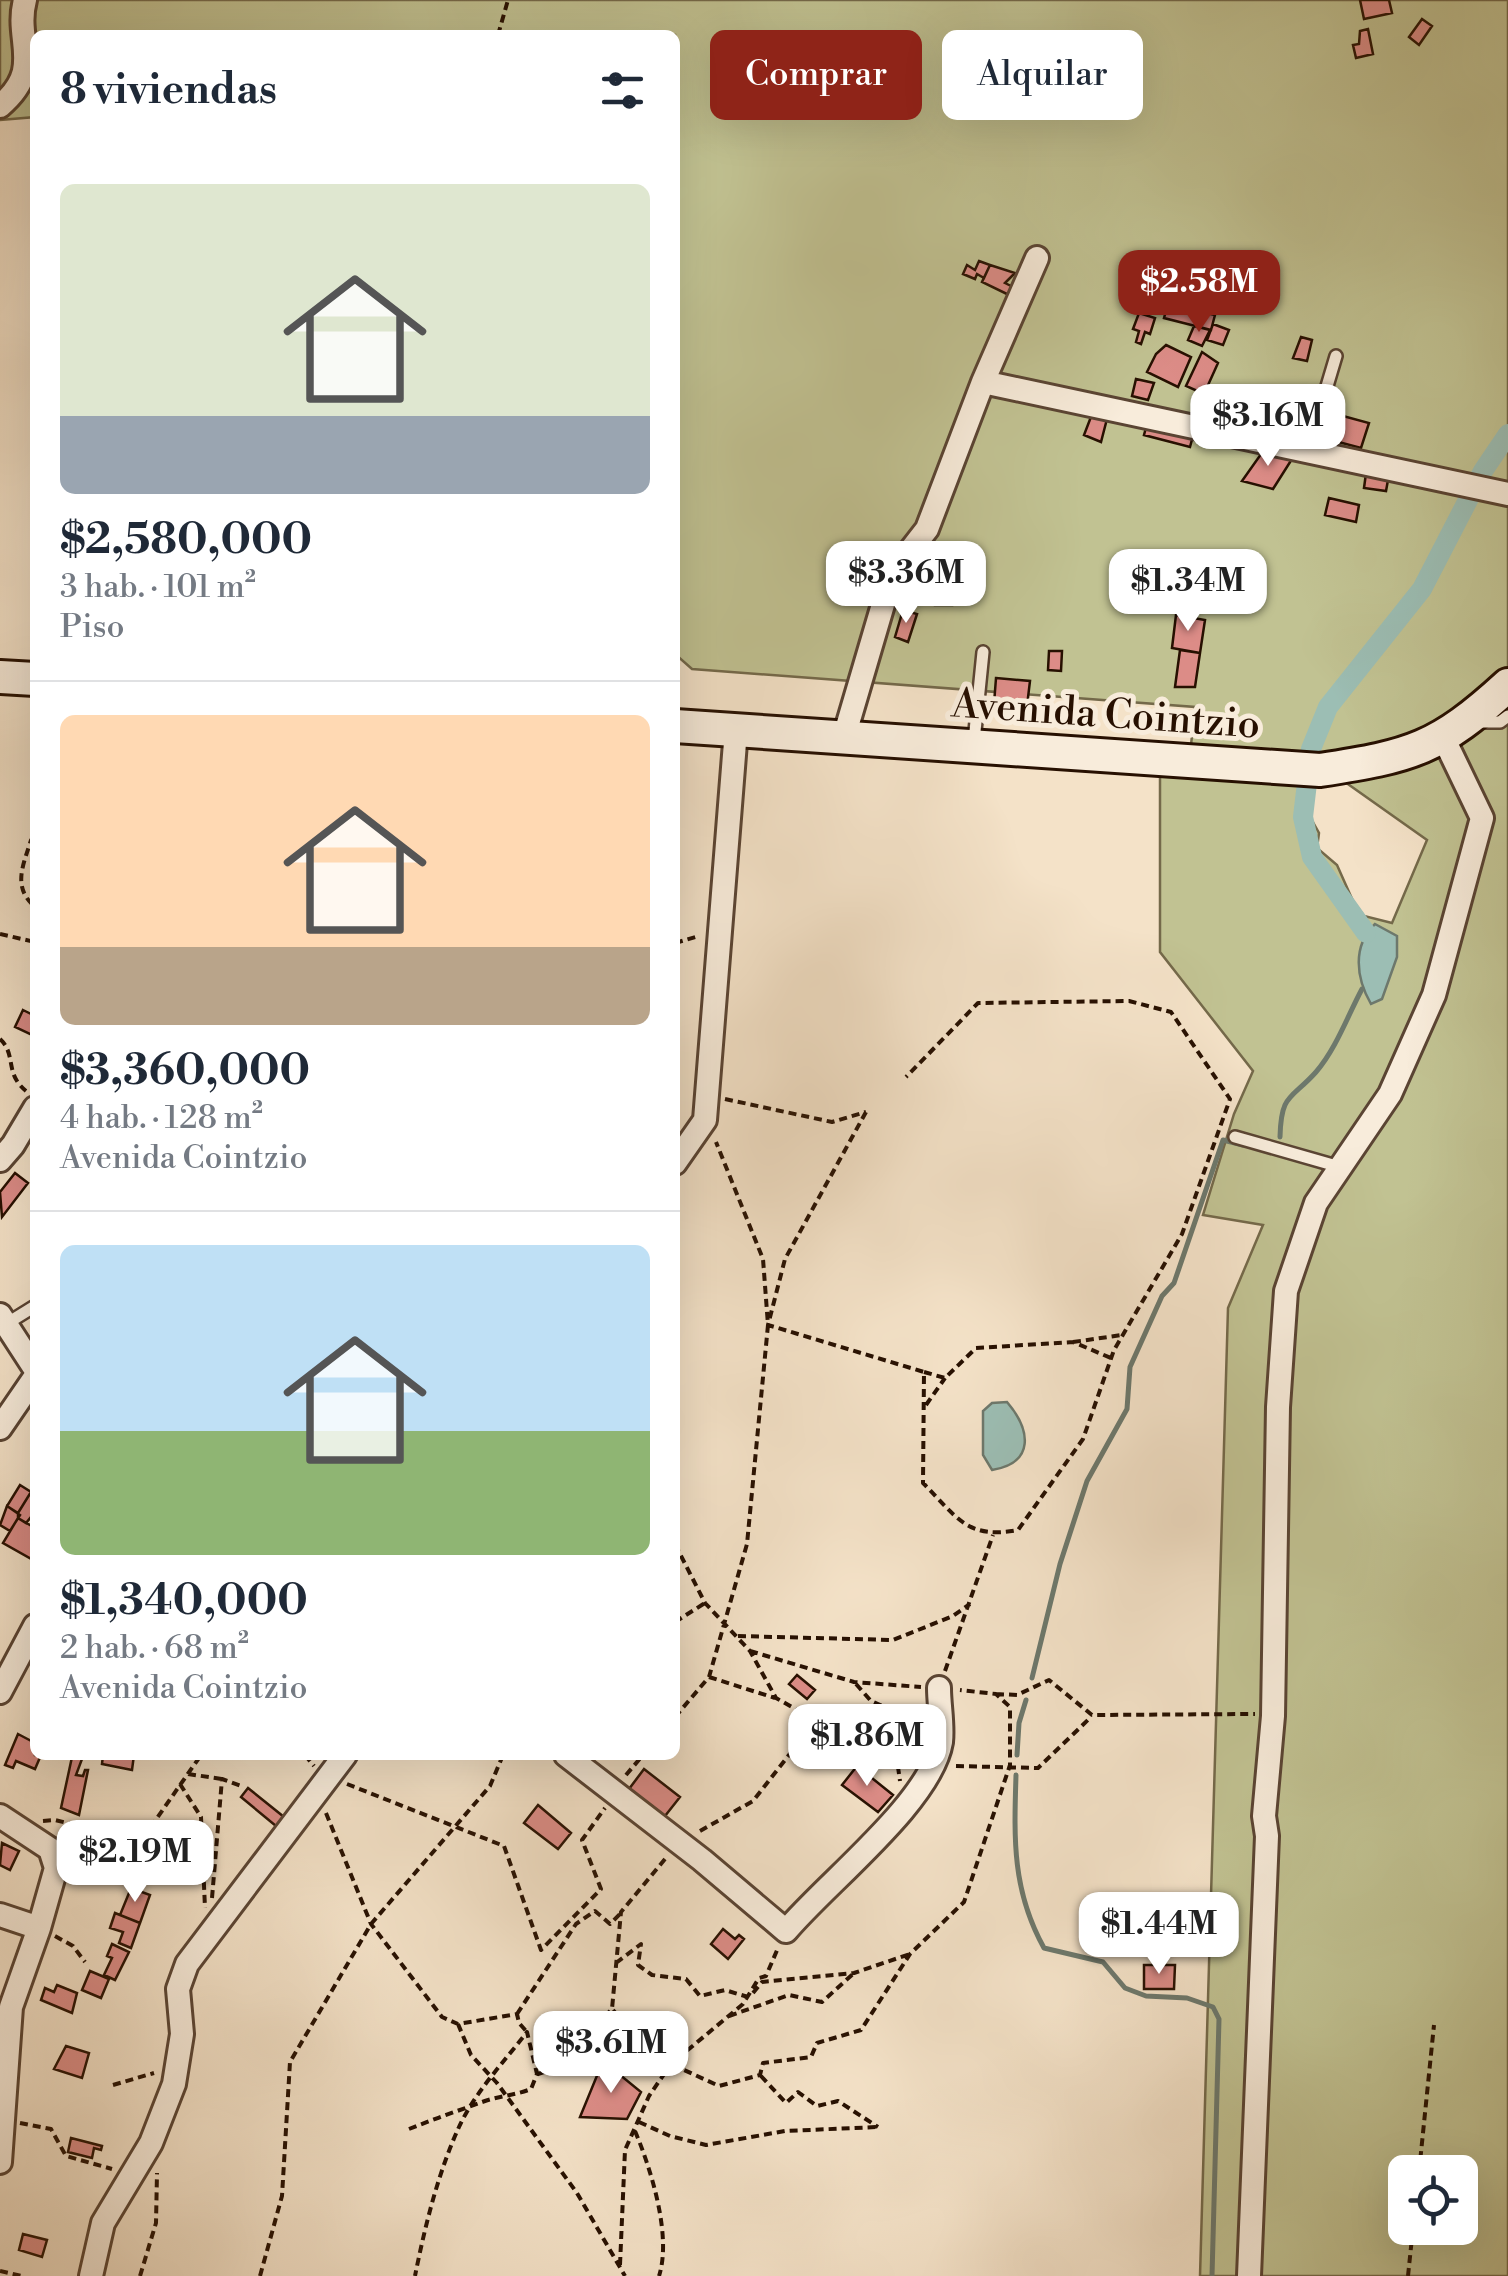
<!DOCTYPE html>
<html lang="es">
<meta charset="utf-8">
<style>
:root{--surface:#fff;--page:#f2f2f3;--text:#1f2937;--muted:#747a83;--line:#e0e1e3;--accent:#8f2418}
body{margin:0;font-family:"Libre Bodoni",serif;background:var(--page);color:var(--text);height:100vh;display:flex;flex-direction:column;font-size:38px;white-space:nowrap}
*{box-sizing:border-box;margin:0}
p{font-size:32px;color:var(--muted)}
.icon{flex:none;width:55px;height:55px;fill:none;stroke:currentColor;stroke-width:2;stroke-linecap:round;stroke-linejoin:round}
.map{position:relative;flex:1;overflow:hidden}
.panel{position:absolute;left:30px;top:30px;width:650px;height:1730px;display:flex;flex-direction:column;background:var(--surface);border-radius:15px;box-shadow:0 10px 40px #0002}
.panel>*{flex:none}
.banner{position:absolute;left:710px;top:30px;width:648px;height:90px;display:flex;gap:20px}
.fabs{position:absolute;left:1388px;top:2155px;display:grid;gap:20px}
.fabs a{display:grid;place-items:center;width:90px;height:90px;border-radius:15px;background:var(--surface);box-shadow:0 10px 40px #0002;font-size:50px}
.price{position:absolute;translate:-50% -85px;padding:0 22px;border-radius:20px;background:#fff;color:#222;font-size:32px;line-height:65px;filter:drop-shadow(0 2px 5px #0008)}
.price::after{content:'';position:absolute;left:50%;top:60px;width:30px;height:22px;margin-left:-15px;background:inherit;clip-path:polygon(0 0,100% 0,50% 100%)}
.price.on{background:var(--accent);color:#fff}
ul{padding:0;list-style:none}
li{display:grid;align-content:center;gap:20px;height:530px;padding:0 30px}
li+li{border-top:2px solid var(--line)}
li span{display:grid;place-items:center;height:310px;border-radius:15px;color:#555}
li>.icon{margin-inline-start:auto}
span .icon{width:180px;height:180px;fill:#fffc;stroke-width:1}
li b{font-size:42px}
h2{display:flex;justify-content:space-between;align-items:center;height:120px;padding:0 30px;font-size:42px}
.pill{padding:0 35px;border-radius:15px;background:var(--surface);box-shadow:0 10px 40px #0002;font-size:35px;line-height:90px}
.pill.on{background:var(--accent);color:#fff}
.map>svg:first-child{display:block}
.green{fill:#c1c292;stroke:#74694a;stroke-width:2.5;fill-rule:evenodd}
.water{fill:#9cbeb4;stroke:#6d786c;stroke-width:2.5}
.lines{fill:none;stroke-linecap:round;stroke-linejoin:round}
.stream{stroke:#6d786c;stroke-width:5}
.canal{stroke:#9cbeb4;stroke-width:20}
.building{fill:#dc8c87;stroke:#271001;stroke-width:2.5}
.service-casing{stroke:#5a4433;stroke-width:16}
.minor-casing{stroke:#5a4433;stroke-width:28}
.secondary-casing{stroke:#271001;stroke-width:38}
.path{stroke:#271001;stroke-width:4;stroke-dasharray:8 5;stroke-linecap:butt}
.service{stroke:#f8ecdb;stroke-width:11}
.minor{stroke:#f8ecdb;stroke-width:22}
.secondary{stroke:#f8ecdb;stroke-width:32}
.labels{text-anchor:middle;stroke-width:10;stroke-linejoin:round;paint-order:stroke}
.street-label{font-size:40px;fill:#271001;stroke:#f8ecdb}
</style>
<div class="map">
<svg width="1508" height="2276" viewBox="0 0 1508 2276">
<rect width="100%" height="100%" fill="#f4e2c8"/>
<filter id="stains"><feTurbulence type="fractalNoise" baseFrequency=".002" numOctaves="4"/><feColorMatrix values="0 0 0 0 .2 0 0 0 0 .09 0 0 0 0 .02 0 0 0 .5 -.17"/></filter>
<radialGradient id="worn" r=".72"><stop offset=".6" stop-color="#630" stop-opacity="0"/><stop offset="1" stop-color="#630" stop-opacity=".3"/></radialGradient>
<path class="green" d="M0,0h1508v2276h-308l28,-968 35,-83 -60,-10 31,-101 19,-43 -93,-119v-177l154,8 -5,32 10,18 -2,15 20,17 16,36 11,15 28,7 35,-83 -123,-87 -113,-8 4,-38 -503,-38 -17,-15v-619h-640v82l-35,3zM1405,2172h55v56h-55z"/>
<path class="water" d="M1375,924l22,12v21l-15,42 -11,5c-15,-26 -19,-58 4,-80z
M1007,1402c24,28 28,61 -15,68l-9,-15v-44l9,-8z"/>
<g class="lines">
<path class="stream" d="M1280,1137c1,-44 11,-37 36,-65 20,-23 32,-57 46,-83
M1032,1678l28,-114 27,-83 40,-72 3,-42 32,-71 12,-13 49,-143 20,5
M1017,1755l2,-32 7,-23
M1016,1775c-2,64 -4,115 28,173l59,14 22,26 21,8 41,2 26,9 6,12 -7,257"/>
<path class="canal" d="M1366,933l-54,-76 -9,-40 8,-68 17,-42 94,-118 61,-118 25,-37"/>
</g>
<path class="building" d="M1360,0h29l3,13 -28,6z
M1422,19l10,7 -13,19 -10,-8z
M1368,29l5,25 -17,4 -3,-13 6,-1 1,-13z
M979,261l11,4 -6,13 -7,-4 -2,5 -12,-5 4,-9 8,5z
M990,265l25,8 -10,10 8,4 -4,8 -27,-13z
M1168,304l47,11 -4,15 -47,-12z
M1139,313l16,5 -5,16 -5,-2 -4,12 -5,-2 3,-11 -6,-2z
M1213,324l16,6 -6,15 -16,-5z
M1194,326l16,4 -8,16 -14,-6z
M1301,337l11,3 -5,21 -14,-3z
M1166,345l25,12 -13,30 -31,-15 9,-18z
M1202,352l16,11 -14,31 -18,-8z
M1136,379l18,4 -6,17 -16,-4z
M1094,409l14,6 -7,27 -17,-7z
M1332,413l37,10 -8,25 -45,-12 5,-17 8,2z
M1148,420l46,12 -4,15 -46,-12z
M1266,447l26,12 -19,30 -31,-8z
M1367,466l23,3 -4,22 -22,-3z
M1329,498l30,7 -3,17 -31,-7z
M932,575h28l1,20h-11v-7h-15z
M935,588h15l2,17h-17z
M903,610l14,4 -9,28 -13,-5z
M1176,615l29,5 -5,33 -28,-5z
M1180,650l20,3 -5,34h-20z
M1049,651h13l-1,20 -13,-1z
M996,678l34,3 -3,25 -33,-2z
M23,1010l12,6 -3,19 -17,-8z
M15,1173l13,10 -26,34 -2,-25z
M20,1485l11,7 -13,21 -11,-7z
M31,1492l4,3v17l-9,11 -8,-5v-5z
M7,1506l13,9 -10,16 -10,-6z
M18,1518l17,10v33l-32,-18z
M797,1675l18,15 -8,9 -18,-15z
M18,1734l17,9v12h6l-6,14 -19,-8 -3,7 -8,-3z
M103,1755h31l-2,15 -30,-6z
M72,1757l10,2 -6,16 7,1 2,-6h3l-9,45 -18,-7z
M857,1766l36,29 -15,17 -36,-27z
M644,1769l36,28 -15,19 -36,-27z
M248,1788l36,29 -8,9 -35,-29z
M538,1805l33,28 -13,16 -34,-26z
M2,1843l17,8 -9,19 -10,-5z
M142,1851l26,6 -4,12 -25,-5z
M131,1888l19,7 -10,28 -20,-8z
M115,1913l25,10 -9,25 -12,-5 4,-11 -13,-4z
M723,1929l12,10 4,-4 5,4 -16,20 -17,-15z
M112,1944l17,8 -14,28 -11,-5 8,-17 -5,-2z
M1144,1965h31l-1,24h-30z
M90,1971l19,8 -8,19 -19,-8z
M57,1985l20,8 -5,20 -31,-13 4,-12 9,4z
M66,2046l23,7 -7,25 -28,-9z
M603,2061l38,31 -14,27 -47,-2z
M71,2138l31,8 -1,4 -7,-2 -2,10 -24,-6z
M23,2234l24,6 -5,17 -23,-7z"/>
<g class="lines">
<g class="service-casing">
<path id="service" d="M1308,450l28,-94
M1478,722h22l8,-6
M974,741l9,-89
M1235,1137l105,30
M6,1324l29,-18"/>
</g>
<g class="minor-casing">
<path id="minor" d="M0,106c45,-38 14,-65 25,-106
M983,382l525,112
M844,737l48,-163 35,-45 56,-147 54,-124
M0,1160l13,-15 22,-37
M675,1163l30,-43 31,-390
M0,1315l35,54
M0,1428l35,-51
M0,1692l35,-66
M566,1755l136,105 84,71c40,-48 145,-129 155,-189 2,-17 -2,-37 -2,-54
M0,1816l50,33 6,19 -17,60 -28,79 -11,155
M0,1915l39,13
M91,2276l12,-53 48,-80 23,-59 8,-50 -4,-45 9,-25 158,-209
M1249,2276l18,-440 -3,-20 9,-100 5,-309 8,-116 30,-88 74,-109 44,-99 48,-177 -38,-79"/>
</g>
<g class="secondary-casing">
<path id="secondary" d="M0,677l35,2
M675,726l645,44c92,-14 118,-21 188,-85"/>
</g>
<path class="path" d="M498,35l10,-35
M35,838l-4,2c-8,26 -19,47 4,67
M0,934l35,8
M675,943l24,-7
M0,1039c17,16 4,34 26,52
M725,1099l107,23 34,-10
M866,1112l-81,147 -17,66 156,47 -1,111c34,34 44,57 95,47l65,-91 31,-89 68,-116 48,-135 -59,-87 -42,-11 -151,2 -72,74
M1073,1342l49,-7
M924,1372l21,6 31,-30 97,-6 38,16
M926,1405l19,-27
M675,1544l30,59 45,48 26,47 122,69 2,14
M675,1622l30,-19
M738,1636l155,4 60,-24 17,-12
M750,1651l104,31 67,5
M945,1671l48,-136
M709,1677l66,21
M856,1684l15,17 33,15 19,18
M996,1694l21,1 32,-15 43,35 163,-1
M675,1717l34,-40 38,-133 21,-219 -5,-66 -47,-117
M305,1755l9,11
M956,1766l82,2 53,-51
M188,1774l34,5
M626,1775l17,-20
M180,1784l21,33 4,91
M347,1784l157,62 37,104 60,-61 -19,-49 23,-32
M326,1813l45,111 71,93 16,7 59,-10 2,9 8,9
M43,1821l12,-1 86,21 60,-86
M700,1831l53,-30 65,-83
M665,1859l-44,53 -9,97 -49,51 92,-8 16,12 48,22 41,-11 3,-12 48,-6 6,-14 44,-13 49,-76 54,-52 46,-137v-58l-14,-13 -36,-4
M212,1898l10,-119 22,8
M55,1936l18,10 12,16
M616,1963l25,-19 -3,21 14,10 34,4 14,17 25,-6 23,7
M753,1993l9,-11 92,-9 56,-19
M613,2010l35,42
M517,2014l59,-90 19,-13 15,13 10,-10
M729,2016l60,-21 33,7 32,-29
M458,2024l13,31 26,28 80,110 48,83
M538,2074l23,-7 2,-7
M761,2076l25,27 12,-11 19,14 21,-5 40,26
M113,2085l41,-12
M639,2122l31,14 36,9 79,-14 93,-4
M20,2123l31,6 15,27 46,13
M409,2129c25,-10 51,-19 76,-28 15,-5 31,-6 46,-12l6,-15 -10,-42c-23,30 -52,60 -68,95 -21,46 -34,99 -44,149
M635,2131c16,38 37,105 24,145
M1419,2172l15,-147
M620,2265l5,-115 24,-54 22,-32 72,-60 16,-26 7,-2 12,-28
M0,2271l22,5
M140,2276l16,-53 1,-50
M260,2276l22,-80 8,-134 81,-138 119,-138 13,-31
M1408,2276l5,-48"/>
<use href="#service" class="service"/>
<use href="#minor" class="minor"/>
<use href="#secondary" class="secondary"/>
</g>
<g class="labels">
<g class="street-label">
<text transform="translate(1106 713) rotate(4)" y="14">Avenida Cointzio</text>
</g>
</g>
<rect width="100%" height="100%" filter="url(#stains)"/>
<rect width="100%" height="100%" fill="url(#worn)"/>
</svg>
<div class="fabs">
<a><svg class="icon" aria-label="locate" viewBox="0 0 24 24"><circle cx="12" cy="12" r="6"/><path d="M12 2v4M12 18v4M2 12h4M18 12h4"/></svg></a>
</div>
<b class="price on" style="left:1199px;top:335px">$2.58M</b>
<b class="price" style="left:1268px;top:469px">$3.16M</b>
<b class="price" style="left:906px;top:626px">$3.36M</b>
<b class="price" style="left:1188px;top:634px">$1.34M</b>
<b class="price" style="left:867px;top:1789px">$1.86M</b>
<b class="price" style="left:135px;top:1905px">$2.19M</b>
<b class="price" style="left:1159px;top:1977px">$1.44M</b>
<b class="price" style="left:611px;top:2096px">$3.61M</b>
<div class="banner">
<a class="pill on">Comprar</a>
<a class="pill">Alquilar</a>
</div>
<section class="panel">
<h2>8 viviendas<svg class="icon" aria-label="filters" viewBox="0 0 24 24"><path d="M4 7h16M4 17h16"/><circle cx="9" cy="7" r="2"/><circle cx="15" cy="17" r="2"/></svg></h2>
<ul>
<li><span style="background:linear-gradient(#dfe7d0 75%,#9aa5b1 0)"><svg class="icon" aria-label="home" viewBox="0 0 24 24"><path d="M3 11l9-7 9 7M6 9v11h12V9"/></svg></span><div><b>$2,580,000</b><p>3 hab. · 101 m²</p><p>Piso</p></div></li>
<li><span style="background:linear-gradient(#ffd9b3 75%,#b9a48a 0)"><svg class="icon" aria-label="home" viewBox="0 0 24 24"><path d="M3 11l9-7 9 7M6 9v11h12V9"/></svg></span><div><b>$3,360,000</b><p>4 hab. · 128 m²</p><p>Avenida Cointzio</p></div></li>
<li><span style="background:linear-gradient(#bfe0f5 60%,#8fb573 0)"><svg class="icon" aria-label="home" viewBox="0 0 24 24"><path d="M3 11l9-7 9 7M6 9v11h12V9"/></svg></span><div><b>$1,340,000</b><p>2 hab. · 68 m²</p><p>Avenida Cointzio</p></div></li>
</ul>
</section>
</div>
